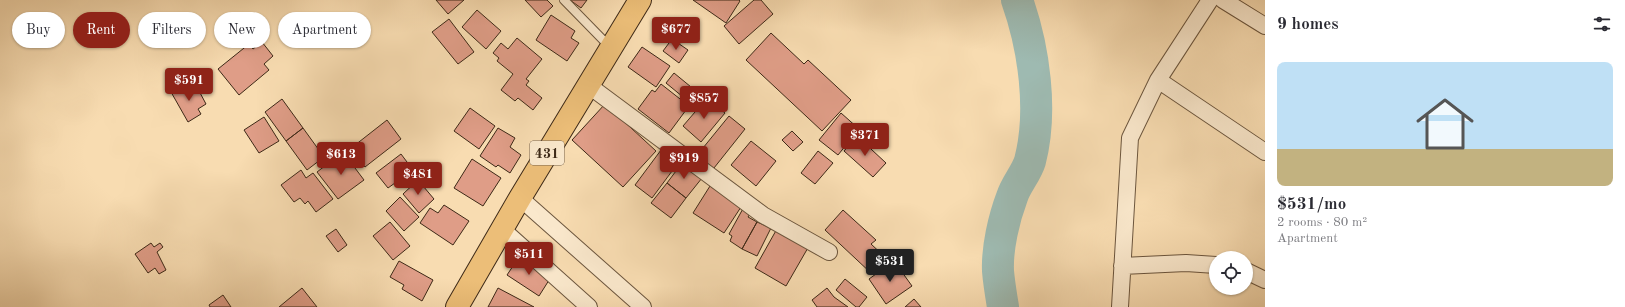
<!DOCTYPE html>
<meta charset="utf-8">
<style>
:root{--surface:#fff;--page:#f7f7f7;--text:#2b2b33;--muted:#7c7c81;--accent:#8f2418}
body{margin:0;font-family:"Old Standard TT",serif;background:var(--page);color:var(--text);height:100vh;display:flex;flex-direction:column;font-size:15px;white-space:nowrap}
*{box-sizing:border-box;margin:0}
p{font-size:13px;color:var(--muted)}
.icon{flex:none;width:22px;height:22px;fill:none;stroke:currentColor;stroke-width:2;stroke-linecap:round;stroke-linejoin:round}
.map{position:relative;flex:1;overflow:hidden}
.panel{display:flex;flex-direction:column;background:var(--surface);width:360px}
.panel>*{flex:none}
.banner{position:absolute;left:12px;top:12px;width:380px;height:36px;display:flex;gap:8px}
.tools{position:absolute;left:1209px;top:251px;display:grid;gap:8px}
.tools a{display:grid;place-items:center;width:44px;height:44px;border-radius:50%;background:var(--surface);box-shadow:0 1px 3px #0004;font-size:20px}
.price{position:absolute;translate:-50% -34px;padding:0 9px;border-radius:4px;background:var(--accent);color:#fff;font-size:13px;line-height:26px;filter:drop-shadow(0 1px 2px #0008)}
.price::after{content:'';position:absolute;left:50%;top:24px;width:12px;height:9px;margin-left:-6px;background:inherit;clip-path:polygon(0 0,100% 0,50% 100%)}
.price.on{background:#222;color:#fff}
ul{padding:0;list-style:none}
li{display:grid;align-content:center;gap:8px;height:212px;padding:0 12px}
li span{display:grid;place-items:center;height:124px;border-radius:8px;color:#555}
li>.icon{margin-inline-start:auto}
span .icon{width:72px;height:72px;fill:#fffc;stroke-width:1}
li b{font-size:17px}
h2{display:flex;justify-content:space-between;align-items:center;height:48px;padding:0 12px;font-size:17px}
.tag{padding:0 14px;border-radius:18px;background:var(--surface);box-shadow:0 1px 3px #0004;font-size:14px;line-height:36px}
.tag.on{background:var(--accent);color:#fff}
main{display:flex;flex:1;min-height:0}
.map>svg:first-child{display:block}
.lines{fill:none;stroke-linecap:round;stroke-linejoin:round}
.river{stroke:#9ebab1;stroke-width:32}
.building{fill:#df9d87;stroke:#3d2917}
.lane-casing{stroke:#6c563e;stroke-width:10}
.street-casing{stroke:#6c563e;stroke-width:18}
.primary-casing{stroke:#3d2917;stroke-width:24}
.lane{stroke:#fae8cc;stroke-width:8}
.street{stroke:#fae8cc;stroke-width:16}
.primary{stroke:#ecbe78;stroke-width:22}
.labels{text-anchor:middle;stroke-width:3.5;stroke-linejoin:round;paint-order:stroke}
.shield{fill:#fae8cc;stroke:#76624d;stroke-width:1}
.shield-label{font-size:14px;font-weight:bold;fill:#3d2917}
</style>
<main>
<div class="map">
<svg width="1265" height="307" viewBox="0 0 1265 307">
<rect width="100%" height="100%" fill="#f8dcb1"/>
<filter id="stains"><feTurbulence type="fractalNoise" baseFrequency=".005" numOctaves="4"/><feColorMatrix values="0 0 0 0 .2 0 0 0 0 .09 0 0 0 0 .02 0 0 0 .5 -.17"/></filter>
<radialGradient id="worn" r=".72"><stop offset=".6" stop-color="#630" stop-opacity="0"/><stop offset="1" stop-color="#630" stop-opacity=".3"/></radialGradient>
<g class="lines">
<path class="river" d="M1003,307c-2,-12 -4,-24 -5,-36 -1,-23 6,-53 14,-74 4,-13 14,-23 18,-36 13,-50 4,-113 -13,-161"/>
</g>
<path class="building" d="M436,0h28l-16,14z
M525,0h22l6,6 -12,11z
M570,0h17l-6,8z
M693,0h46l1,1 -14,22z
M754,0h7l12,14 -34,30 -15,-18z
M477,10l24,21 -15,18 -24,-22z
M551,15l24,16 -4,7 8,5 -12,18 -31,-21z
M449,19l25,33 -16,12 -26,-32z
M771,33l33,31 4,-4 43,40 -29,31 -76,-71z
M517,38l25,21 -16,20 3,2 -3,4 16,13 -9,12 -15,-12 -3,3 -14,-11 12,-16 -16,-13 2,-3 -6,-5 8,-10 7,6z
M672,39l16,11 -9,13 -16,-12z
M262,42l11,14 -9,8 5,6 -30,25 -21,-26 31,-25 4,5z
M642,47l28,19 -14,21 -28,-20z
M674,73l28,23 -8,10 -28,-23z
M184,84l5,9 9,-4 8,15 -8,5 3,5 -13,8 -17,-30z
M661,84l28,22 -20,27 -31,-24 14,-19 3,2z
M707,98l18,15 -24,29 -18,-16z
M282,99l21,29 -17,13 -21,-29z
M605,104l51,47 -33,36 -51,-47z
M470,108l25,18 -16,23 -25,-18z
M841,113l18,16 -21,26 -19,-15z
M729,116l16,13 -35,44 -16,-14z
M264,117l15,24 -20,12 -15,-23z
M387,120l14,19 -36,28 -15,-18z
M303,128l21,29 -17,13 -21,-29z
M498,128l17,10 -5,9 11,8 -11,18 -12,-8 -2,2 -16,-11z
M792,131l11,11 -10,9 -11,-11z
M857,136l29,27 -13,14 -29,-26z
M751,141l25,20 -20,25 -25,-21z
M664,146l17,13 -29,39 -17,-13z
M818,151l15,12 -18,21 -14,-11z
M343,152l21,28 -26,19 -21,-27z
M401,154l12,16 -25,18 -12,-15z
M472,159l29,19 -18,28 -29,-18z
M682,163l20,15 -16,20 -19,-15z
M301,170l5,8 7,-5 20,26 -17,13 -8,-11 -3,3 -5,-6 -6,4 -13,-17z
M418,180l16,19 -15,14 -16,-19z
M667,183l19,15 -15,20 -20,-15z
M710,186l31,21 -17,26 -31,-20z
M400,197l19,20 -15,14 -18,-20z
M444,205l25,16 -16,24 -33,-22 10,-15 8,5z
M745,205l8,4 -5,8 9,5 -15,27 -12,-8 2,-5 -3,-2z
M843,210l33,30 -5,4 15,14 -14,16 -47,-44z
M390,222l20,24 -17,14 -20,-24z
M757,222l14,6 -14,28 -15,-7z
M778,227l31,19 -23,40 -31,-18z
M336,229l11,16 -9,7 -12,-16z
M151,243l3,4 6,-4 3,4 -6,5 9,18 -7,4 -4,-6 -7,5 -13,-19z
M519,257l32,20 -12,19 -32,-21z
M399,261l34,19 -11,21 -20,-12 2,-4 -14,-8z
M894,261l18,25 -26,18 -17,-25z
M845,279l22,18 -8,10h-3l-20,-17z
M302,288l15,19h-38z
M498,288l36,19h-46z
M827,288l7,9 14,10h-31l-5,-7z
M223,295l8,12h-21l-1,-2z
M914,299l7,8h-16z"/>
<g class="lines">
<g class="lane-casing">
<path id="lane" d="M564,0l45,46"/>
</g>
<g class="street-casing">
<path id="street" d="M1223,0l42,26
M1158,80l107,72
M588,85l175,130 66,37
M520,198l123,109
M502,229l87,78
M1122,266l64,-3 30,2
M1246,271l19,9
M1120,307l10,-169 28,-58 52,-80"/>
</g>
<g class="primary-casing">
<path id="primary" d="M457,307l63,-109 120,-198"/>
</g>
<use href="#lane" class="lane"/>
<use href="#street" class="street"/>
<use href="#primary" class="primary"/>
</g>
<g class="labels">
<rect class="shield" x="530" y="141" width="34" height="24" rx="3"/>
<g class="shield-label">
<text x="547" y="158">431</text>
</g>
</g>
<rect width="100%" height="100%" filter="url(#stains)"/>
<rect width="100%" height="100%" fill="url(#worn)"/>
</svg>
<div class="tools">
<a><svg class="icon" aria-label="locate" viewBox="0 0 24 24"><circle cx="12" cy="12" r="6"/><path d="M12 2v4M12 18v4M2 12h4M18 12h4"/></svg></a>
</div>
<b class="price" style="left:676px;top:51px">$677</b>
<b class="price" style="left:189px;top:102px">$591</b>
<b class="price" style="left:704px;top:120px">$857</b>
<b class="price" style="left:865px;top:157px">$371</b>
<b class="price" style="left:341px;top:176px">$613</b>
<b class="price" style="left:684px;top:180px">$919</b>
<b class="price" style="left:418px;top:196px">$481</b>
<b class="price" style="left:529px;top:276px">$511</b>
<b class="price on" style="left:890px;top:283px">$531</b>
<div class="banner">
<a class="tag">Buy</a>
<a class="tag on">Rent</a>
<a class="tag">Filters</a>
<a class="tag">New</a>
<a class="tag">Apartment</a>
</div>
</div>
<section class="panel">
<h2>9 homes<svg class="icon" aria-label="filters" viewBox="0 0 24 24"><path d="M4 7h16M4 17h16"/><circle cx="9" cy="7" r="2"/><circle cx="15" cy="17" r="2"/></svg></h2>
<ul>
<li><span style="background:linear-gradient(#bfe0f5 70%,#c2b280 0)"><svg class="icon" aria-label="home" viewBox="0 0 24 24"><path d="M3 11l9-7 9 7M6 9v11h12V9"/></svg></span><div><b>$531/mo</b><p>2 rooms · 80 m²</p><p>Apartment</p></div></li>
</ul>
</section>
</main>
